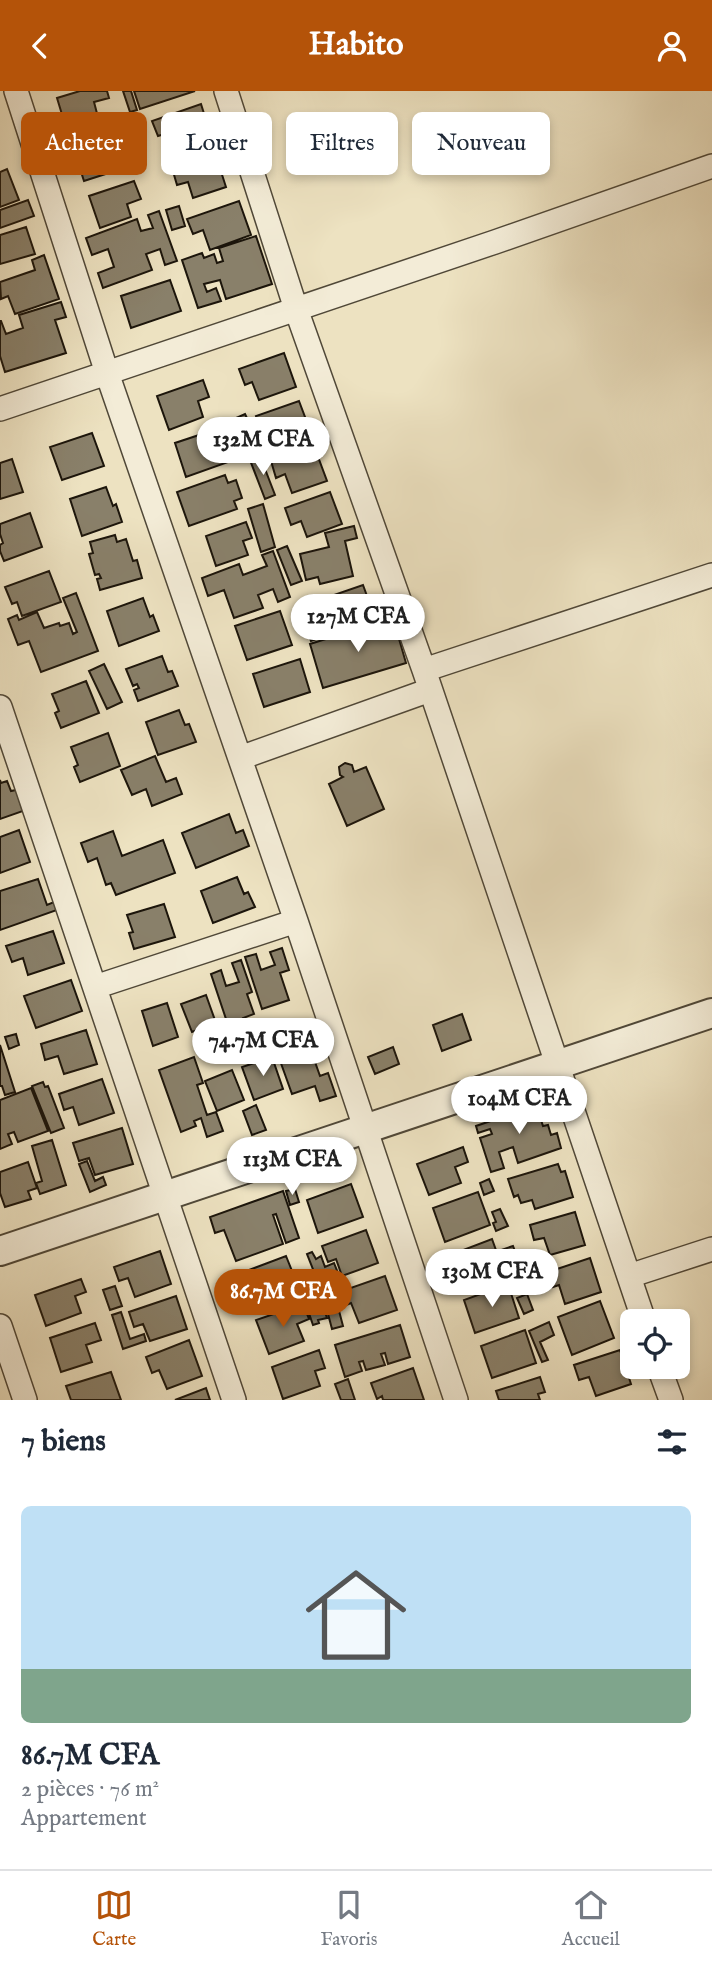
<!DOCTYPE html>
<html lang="fr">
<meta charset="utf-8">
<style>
:root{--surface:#fff;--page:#f6f6f7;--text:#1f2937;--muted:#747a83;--line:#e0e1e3;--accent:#b45309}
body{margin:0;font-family:"IM FELL English",serif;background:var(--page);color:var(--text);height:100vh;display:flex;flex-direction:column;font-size:26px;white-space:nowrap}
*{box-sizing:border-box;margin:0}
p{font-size:23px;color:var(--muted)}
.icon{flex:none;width:38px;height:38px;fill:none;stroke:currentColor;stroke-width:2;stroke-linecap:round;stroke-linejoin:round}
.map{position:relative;height:1309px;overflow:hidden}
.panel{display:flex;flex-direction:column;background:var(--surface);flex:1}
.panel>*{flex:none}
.guide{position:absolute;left:21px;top:21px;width:670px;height:63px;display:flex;gap:14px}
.buttons{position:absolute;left:620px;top:1218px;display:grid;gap:14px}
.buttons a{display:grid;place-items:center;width:70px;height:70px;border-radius:10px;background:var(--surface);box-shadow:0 4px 10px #0003;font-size:35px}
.price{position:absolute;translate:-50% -60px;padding:0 16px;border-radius:24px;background:#fff;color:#222;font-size:23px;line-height:46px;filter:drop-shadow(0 2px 4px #0008)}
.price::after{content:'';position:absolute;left:50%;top:42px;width:21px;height:16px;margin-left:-10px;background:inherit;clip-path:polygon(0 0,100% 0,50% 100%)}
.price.current{background:var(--accent);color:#fff}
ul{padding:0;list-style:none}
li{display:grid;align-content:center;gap:14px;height:371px;padding:0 21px}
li+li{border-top:2px solid var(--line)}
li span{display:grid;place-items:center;height:217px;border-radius:10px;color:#555}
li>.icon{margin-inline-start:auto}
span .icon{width:126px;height:126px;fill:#fffc;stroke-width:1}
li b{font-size:30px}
h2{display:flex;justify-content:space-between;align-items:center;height:84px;padding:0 21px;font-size:30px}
.pill{padding:0 24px;border-radius:10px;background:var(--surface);box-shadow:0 4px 10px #0003;font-size:24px;line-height:63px}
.pill.current{background:var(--accent);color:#fff}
header{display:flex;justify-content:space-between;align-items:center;height:91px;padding:0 21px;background:var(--accent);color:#fff;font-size:32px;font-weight:800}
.dock{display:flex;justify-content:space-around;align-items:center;height:98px;border-top:2px solid var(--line);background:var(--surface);font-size:19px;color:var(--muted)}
.dock a{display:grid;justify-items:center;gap:4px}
.dock .current{color:var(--accent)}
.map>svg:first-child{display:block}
.building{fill:#89806a;stroke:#1c150b;stroke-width:2}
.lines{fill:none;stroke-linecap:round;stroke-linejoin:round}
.minor-casing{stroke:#504838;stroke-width:26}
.tertiary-casing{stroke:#504838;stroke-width:32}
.minor{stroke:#f3ecd7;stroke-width:23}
.tertiary{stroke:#f3ecd7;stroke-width:28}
</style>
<header><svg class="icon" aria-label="back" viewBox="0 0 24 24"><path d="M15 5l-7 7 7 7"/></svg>Habito<svg class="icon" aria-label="person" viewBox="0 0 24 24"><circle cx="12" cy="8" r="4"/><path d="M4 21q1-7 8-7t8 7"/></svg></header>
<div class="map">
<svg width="712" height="1309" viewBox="0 0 712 1309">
<rect width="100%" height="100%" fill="#ede2c1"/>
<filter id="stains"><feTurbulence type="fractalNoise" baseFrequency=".00286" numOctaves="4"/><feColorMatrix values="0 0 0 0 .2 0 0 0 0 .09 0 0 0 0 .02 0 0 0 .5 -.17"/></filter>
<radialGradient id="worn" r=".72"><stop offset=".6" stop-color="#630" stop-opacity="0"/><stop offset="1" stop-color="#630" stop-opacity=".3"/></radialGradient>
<path class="building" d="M80,0h27l2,7 -15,4 5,19 -32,10 -10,-33z
M123,0h8l6,19 -7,2z
M134,0h61l-55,18z
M201,13l5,16 10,-4 7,19 -49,17 -6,-19 -10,3 -6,-15z
M118,41l5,17 -8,3 6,17 -37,12 -11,-34z
M215,62l11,34 -33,11 -5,-16 -11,3 -5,-17z
M7,78l12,31 -19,7v-35z
M134,90l7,18 -14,5 4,13 -31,11 -11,-32z
M28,109l6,16 -34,12v-18z
M239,110l12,34 -41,15 -7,-20 -10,4 -6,-15z
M179,115l6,20 -13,4 -6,-20z
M159,120l18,50 -12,4 -5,-16 -14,5 6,16 -49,18 -5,-15 16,-6 -6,-18 -16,6 -6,-17 51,-19 4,12 12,-3 -5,-13z
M26,136l9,27 -35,10v-29z
M256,145l16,48 -46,15 -6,-19 -16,4 3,8 9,-4 5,13 -23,7 -16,-48 20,-7 2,5 10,-4 3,9 6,-2 -4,-13z
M44,164l15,44 -44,15 -7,-18 -7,3 -1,-17 35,-12 -3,-10z
M170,189l11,31 -50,17 -10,-32z
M61,211l5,15 -11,3 11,33 -61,19 -5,-16v-35h1l5,13 17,-6 -4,-13z
M284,262l12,34 -37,13 -7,-18 -7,3 -6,-16z
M203,289l6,17 -11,4 5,16 -34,13 -12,-34z
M299,310l12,32 -35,12 -6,-18 -9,3 -5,-14z
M245,323l16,34 -9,4 -16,-34z
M220,337l11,33 -45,16 -11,-34z
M92,342l12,33 -42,14 -12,-33z
M314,355l13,35 -35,12 -7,-19 -9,4 -5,-17z
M260,365l15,39 -10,4 -15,-39z
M12,368l11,33 -23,7v-36z
M225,384l3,8 8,-3 6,18 -8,3 3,8 -48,17 -12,-34z
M106,396l7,19 3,-2 6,18 -40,14 -12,-37z
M330,401l12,32 -35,13 -6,-16 -10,4 -6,-17z
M263,413l12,43 -14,5 -13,-43z
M30,422l12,34 -38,14 -4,-10v-6l3,-2 -3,-9v-10z
M246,431l6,16 -9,3 5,14 -32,11 -10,-30z
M354,435l3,12 -12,3 8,35 -33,8 -2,-7 -12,3 -6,-26 29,-7 -4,-14z
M115,444l2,7 9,-3 7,22 4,-1 5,18 -42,12 -3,-11 4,-1 -2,-4 -4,1 -6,-21 4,-1 -3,-11z
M287,455l15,35 -11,4 -14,-35z
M273,460l17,46 -12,5 -5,-13 -15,6 5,13 -29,10 -10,-28 -16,6 -6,-18 37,-14 4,11 24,-9 -5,-11z
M49,480l12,31 -39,14 -5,-14 -5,2 -7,-17z
M363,494l12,33 -64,23 -12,-34z
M76,502l22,58 -57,21 -12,-31 -11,4 -10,-26 9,-4 2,5 18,-8 7,16 15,-5 1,3 9,-3 4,11 4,-2 -14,-34z
M143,507l7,19 3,-2 6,16 -40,15 -12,-35z
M280,520l12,34 -45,15 -12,-34z
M393,527l13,45 -83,25 -13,-44 41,-13 2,6 19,-6 -2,-6z
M162,565l6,16 4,-1 6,15 -40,15 -4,-11 5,-2 -2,-4 -4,2 -7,-17z
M300,568l10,33 -46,15 -11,-33z
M104,573l18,38 -15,7 -18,-38z
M86,590l13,32 -38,15 -6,-15 4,-2 -7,-17z
M179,619l6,15 4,-1 7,18 -38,13 -12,-33z
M108,642l12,33 -40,16 -6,-15 4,-2 -7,-18z
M155,665l11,26 10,-4 6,16 -30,12 -6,-17 -14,6 -11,-25z
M345,672l7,2 2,7 12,-5 18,42 -37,17 -18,-42 14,-7 -3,-2 -1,-8z
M0,689l1,3 6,-2 4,10 5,-1 7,21 -23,8z
M229,723l7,19 7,-3 6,16 -53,22 -14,-35z
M19,739l11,32 -30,11v-36z
M113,740l9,25 41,-16 12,33 -59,22 -5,-12 -5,2 -9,-27 -9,4 -7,-19z
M237,786l7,17 4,-2 7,15 -42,16 -12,-32z
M38,788l9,26 7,-3 3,8 -57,20v-39z
M164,813l11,33 -41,12 -5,-16 4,-1 -6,-17z
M53,840l11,32 -36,12 -5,-17 -11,4 -6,-16z
M282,857l7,22 -9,3 9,27 -27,9 -17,-52 11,-3 5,16 14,-5 -5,-13z
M241,869l11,32 -5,2 7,20 -11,4 2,7 15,-5 5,13 -31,10 -23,-69 10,-4 5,16 13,-4 -7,-19z
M71,889l11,31 -46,17 -12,-32z
M206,904l10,28 -24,9 -11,-28z
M167,912l11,34 -25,9 -11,-35z
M462,923l9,26 -29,11 -9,-26z
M86,939l11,34 -33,10 -6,-18 -13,4 -4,-16z
M16,943l3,11 -10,4 -4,-12z
M0,954l15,47 -10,3 -3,-9h-2z
M309,954l11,31 8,-3 8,23 -16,5 -5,-15 -23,8 -14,-39z
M393,956l6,17 -24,10 -7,-17z
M194,966l9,26 -6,2 10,30 9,-3 7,19 -16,6 -6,-19 -7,3 2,5 -15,6 -22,-62z
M272,966l11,32 -29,11 -12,-33z
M232,979l12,30 -27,11 -12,-30z
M102,988l12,34 -35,12 -6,-18 -9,3 -5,-16z
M43,991l2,5 3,-1 16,42 -13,5 -19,-47z
M31,997l17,43 -30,11 -4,-10 -6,2 4,10 -12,5v-49z
M546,1011l5,14 -10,4 2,6 5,-1 3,10 6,-2 4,15 -43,15 -5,-16 -14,5 5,16 -13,4 -11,-34 12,-4 -2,-5 -12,4 -2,-7z
M256,1014l10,25 -14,5 -9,-24z
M122,1037l11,36 -38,11 -6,-17 -10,3 -6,-18z
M52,1049l14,45 -26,9 -4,-11 6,-2 -10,-35z
M463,1056l5,15 -13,5 6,16 -32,12 -12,-31z
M87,1070l8,20 8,-4 3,8 -16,7 -11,-28z
M28,1071l9,26 -9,3 3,8 -26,8 -5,-14v-21z
M558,1073l3,8 4,-1 8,26 -38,12 -3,-9 -11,3 -3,-8 -4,2 -6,-18z
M489,1088l5,12 -10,4 -4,-12z
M351,1093l12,33 -45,16 -11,-33z
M295,1098l4,13 -9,3 -4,-14z
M283,1100l16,47 -13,5 -10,-29 -3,1 10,29 -47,17 -12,-31 -9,3 -5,-16z
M478,1101l12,33 -45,17 -12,-34z
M500,1118l8,17 -12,5 -3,-8 3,-1 -4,-10z
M575,1121l10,33 -35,10 -6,-17 -10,2 -4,-15z
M366,1139l12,33 -36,13 -6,-17 -8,3 -6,-16z
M492,1148l10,28 -42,16 -10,-28z
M513,1155l7,18 -12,4 -7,-18z
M160,1160l11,33 -36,13 -7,-19 -9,3 -5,-14z
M312,1161l4,7 5,-3 4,11 9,-4 4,10 -20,9 -11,-28z
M286,1165l6,15 -10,4 7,19 -36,13 -12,-34z
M590,1167l11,34 -36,12 -6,-19 -9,3 -5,-15z
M385,1185l12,34 -38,13 -8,-20 -7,3 -5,-14z
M81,1188l5,13 -11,4 6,17 -35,13 -11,-31z
M508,1193l11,34 -44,15 -11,-33z
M316,1194l11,33 -9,2 1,3 -6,2 -12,-35z
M115,1195l7,20 -12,4 -7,-20z
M527,1203l6,16 -9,4 -7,-16z
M176,1205l11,33 -37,12 -7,-17 -9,3 -5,-15z
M600,1210l14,37 -42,17 -14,-38z
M303,1213l6,15 -12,5 7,17 -35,13 -13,-34z
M338,1216l5,19 -11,3 -5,-19z
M121,1221l9,27 14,-5 2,7 -23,8 -11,-34z
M549,1231l5,13 -14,7 8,18 -6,2 -13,-31z
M95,1232l6,17 -15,5 6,17 -31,10 -11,-34z
M400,1234l10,32 -22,7 -3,-11 -4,1 4,11 -19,5 -3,-9 -4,1 3,9 -17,6 -10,-32z
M525,1239l11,33 -44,15 -11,-32z
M189,1249l13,36 -35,13 -8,-19 -7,3 -6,-16z
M319,1259l6,18 -10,3 5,15 -37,13 -11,-32z
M620,1259l11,34 -35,12 -7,-19 -10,3 -5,-15z
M413,1277l11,32h-41l-1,-4 -5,3 -6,-16z
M111,1281l10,28h-50l-5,-14z
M540,1286l5,15 -7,2 2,6h-41l-3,-9z
M348,1288l7,21h-14l-6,-16z
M206,1297l4,12h-35z"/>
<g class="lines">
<g class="minor-casing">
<path id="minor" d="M16,0l91,282 189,548 160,479
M226,0l70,218 128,361 220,651
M0,318l495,-167 217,-76
M424,579l288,-95
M0,616l234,693
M240,667l190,-68
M95,896l201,-66
M629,1185l83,-27
M0,1235l25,74
M659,1276l12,33"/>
</g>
<g class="tertiary-casing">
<path id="tertiary" d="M0,1160l712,-238"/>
</g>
<use href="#minor" class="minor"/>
<use href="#tertiary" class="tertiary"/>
</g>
<rect width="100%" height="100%" filter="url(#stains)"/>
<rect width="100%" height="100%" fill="url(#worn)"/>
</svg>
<div class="buttons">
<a><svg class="icon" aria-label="locate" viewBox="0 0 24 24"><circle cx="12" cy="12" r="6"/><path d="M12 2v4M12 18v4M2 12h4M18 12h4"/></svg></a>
</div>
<b class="price" style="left:263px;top:386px">132M CFA</b>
<b class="price" style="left:358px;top:563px">127M CFA</b>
<b class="price" style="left:263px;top:987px">74.7M CFA</b>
<b class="price" style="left:519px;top:1045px">104M CFA</b>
<b class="price" style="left:292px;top:1106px">113M CFA</b>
<b class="price" style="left:492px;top:1218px">130M CFA</b>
<b class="price current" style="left:283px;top:1238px">86.7M CFA</b>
<div class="guide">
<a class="pill current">Acheter</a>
<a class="pill">Louer</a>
<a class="pill">Filtres</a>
<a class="pill">Nouveau</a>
</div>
</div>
<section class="panel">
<h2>7 biens<svg class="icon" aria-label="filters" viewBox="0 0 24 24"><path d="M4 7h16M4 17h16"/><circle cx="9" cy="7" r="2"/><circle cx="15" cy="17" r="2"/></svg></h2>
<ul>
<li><span style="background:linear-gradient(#bfe0f5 75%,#7fa58c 0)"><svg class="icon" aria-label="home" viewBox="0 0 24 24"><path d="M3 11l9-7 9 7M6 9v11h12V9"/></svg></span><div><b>86.7M CFA</b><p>2 pièces · 76 m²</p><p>Appartement</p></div></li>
</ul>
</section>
<nav class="dock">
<a class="current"><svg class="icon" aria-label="map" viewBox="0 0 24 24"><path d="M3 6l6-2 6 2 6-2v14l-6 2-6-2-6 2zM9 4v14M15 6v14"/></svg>Carte</a>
<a><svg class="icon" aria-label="saved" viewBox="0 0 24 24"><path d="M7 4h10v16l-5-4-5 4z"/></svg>Favoris</a>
<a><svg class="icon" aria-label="home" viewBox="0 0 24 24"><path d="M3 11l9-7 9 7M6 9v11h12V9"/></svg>Accueil</a>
</nav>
